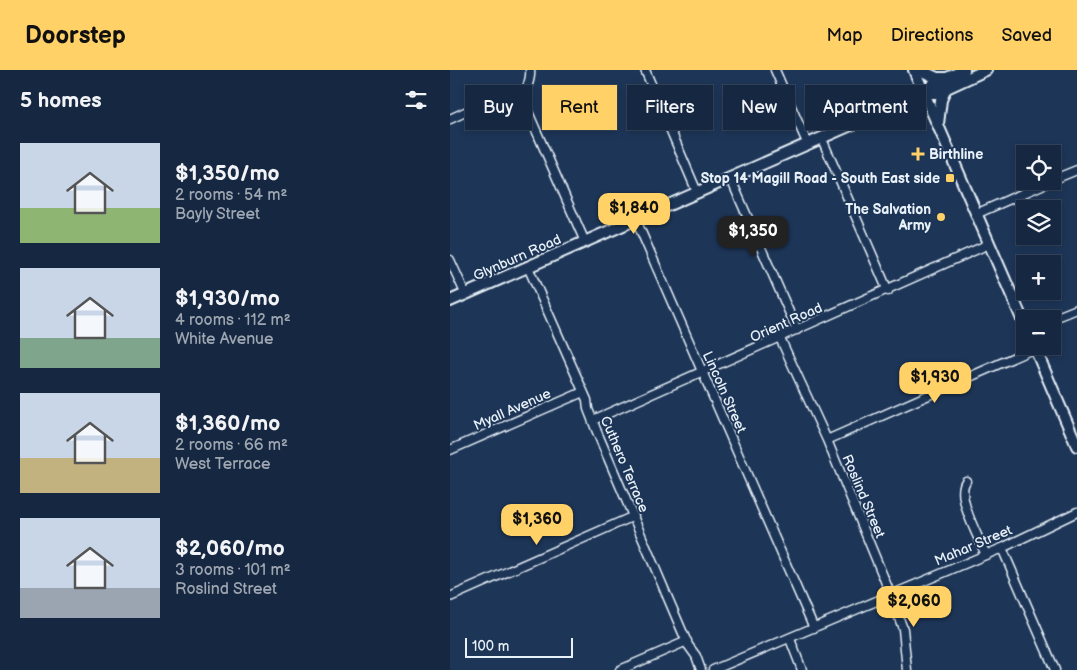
<!DOCTYPE html>
<meta charset="utf-8">
<style>
:root{--surface:#162841;--page:#23344c;--text:#f1f3f6;--muted:#9ea6b1;--line:#35445a;--accent:#ffd166}
body{margin:0;font-family:"Balsamiq Sans",sans-serif;background:var(--page);color:var(--text);height:100vh;display:flex;flex-direction:column;font-size:19px;white-space:nowrap}
*{box-sizing:border-box;margin:0}
p{font-size:16px;color:var(--muted)}
.icon{flex:none;width:28px;height:28px;fill:none;stroke:currentColor;stroke-width:2;stroke-linecap:round;stroke-linejoin:round}
.map{position:relative;flex:1;overflow:hidden}
.drawer{display:flex;flex-direction:column;background:var(--surface);width:450px}
.drawer>*{flex:none}
.guide{position:absolute;left:15px;top:15px;width:475px;height:45px;display:flex;gap:10px}
.fabs{position:absolute;left:566px;top:75px;display:grid;gap:10px}
.fabs a{display:grid;place-items:center;width:45px;height:45px;border-radius:0px;background:var(--surface);box-shadow:0 2px 8px #0003,0 0 0 1px var(--line);font-size:25px}
.scale{position:absolute;left:15px;bottom:12px;width:108px;box-sizing:border-box;padding-left:5px;border:2px solid #e8f1f8;border-top:0;font-size:14px;line-height:18px;white-space:nowrap;color:#e8f1f8;-webkit-text-stroke:4px #1d3557;paint-order:stroke}
.price{position:absolute;translate:-50% -42px;padding:0 11px;border-radius:10px;background:var(--accent);color:#111;font-size:16px;line-height:32px;filter:drop-shadow(0 1px 2px #0008)}
.price::after{content:'';position:absolute;left:50%;top:30px;width:15px;height:11px;margin-left:-8px;background:inherit;clip-path:polygon(0 0,100% 0,50% 100%)}
.price.active{background:#222;color:#fff}
ul{padding:0;list-style:none}
li{display:flex;align-items:center;gap:15px;height:125px;padding:0 20px}
li span{display:grid;place-items:center;flex:none;width:140px;height:100px;border-radius:0px;color:#555}
li>.icon{margin-inline-start:auto}
span .icon{width:60px;height:60px;fill:#fffc;stroke-width:1}
li b{font-size:21px}
h2{display:flex;justify-content:space-between;align-items:center;height:60px;padding:0 20px;font-size:21px}
.chip{padding:0 18px;border-radius:0px;background:var(--surface);box-shadow:0 2px 8px #0003,0 0 0 1px var(--line);font-size:18px;line-height:45px}
.chip.active{background:var(--accent);color:#111}
header{display:flex;align-items:center;gap:30px;box-sizing:border-box;height:70px;padding:0 25px;background:var(--accent);color:#111}
header strong{font-size:24px}
nav{display:flex;gap:28px;margin-inline-start:auto;font-size:18px}
main{display:flex;flex:1;min-height:0}
.map>svg:first-child{display:block}
.lines{fill:none;stroke-linecap:round;stroke-linejoin:round}
.minor-casing{stroke:#e8f1f8;stroke-width:11}
.major-casing{stroke:#e8f1f8;stroke-width:14}
.minor{stroke:#1d3557;stroke-width:8}
.major{stroke:#1d3557;stroke-width:10}
.poi-dot{fill:#ffd166;stroke:#1d3557;stroke-width:2}
.labels{text-anchor:middle;stroke-width:4;stroke-linejoin:round;paint-order:stroke}
.poi-label{font-size:14px;font-weight:bold;fill:#e8f1f8;stroke:#1d3557;text-anchor:end}
.street-label{font-size:14px;fill:#e8f1f8;stroke:#1d3557}
</style>
<header>
<strong>Doorstep</strong>
<nav><a>Map</a><a>Directions</a><a>Saved</a></nav>
</header>
<main>
<section class="drawer">
<h2>5 homes<svg class="icon" aria-label="filters" viewBox="0 0 24 24"><path d="M4 7h16M4 17h16"/><circle cx="9" cy="7" r="2"/><circle cx="15" cy="17" r="2"/></svg></h2>
<ul>
<li><span style="background:linear-gradient(#c9d6e8 65%,#8fb573 0)"><svg class="icon" aria-label="home" viewBox="0 0 24 24"><path d="M3 11l9-7 9 7M6 9v11h12V9"/></svg></span><div><b>$1,350/mo</b><p>2 rooms · 54 m²</p><p>Bayly Street</p></div></li>
<li><span style="background:linear-gradient(#c9d6e8 70%,#7fa58c 0)"><svg class="icon" aria-label="home" viewBox="0 0 24 24"><path d="M3 11l9-7 9 7M6 9v11h12V9"/></svg></span><div><b>$1,930/mo</b><p>4 rooms · 112 m²</p><p>White Avenue</p></div></li>
<li><span style="background:linear-gradient(#c9d6e8 65%,#c2b280 0)"><svg class="icon" aria-label="home" viewBox="0 0 24 24"><path d="M3 11l9-7 9 7M6 9v11h12V9"/></svg></span><div><b>$1,360/mo</b><p>2 rooms · 66 m²</p><p>West Terrace</p></div></li>
<li><span style="background:linear-gradient(#c9d6e8 70%,#9aa5b1 0)"><svg class="icon" aria-label="home" viewBox="0 0 24 24"><path d="M3 11l9-7 9 7M6 9v11h12V9"/></svg></span><div><b>$2,060/mo</b><p>3 rooms · 101 m²</p><p>Roslind Street</p></div></li>
</ul>
</section>
<div class="map">
<svg width="627" height="600" viewBox="0 0 627 600">
<rect width="100%" height="100%" fill="#1d3557"/>
<filter id="ink" filterUnits="userSpaceOnUse"><feTurbulence type="fractalNoise" baseFrequency=".02" numOctaves="2"/><feDisplacementMap in="SourceGraphic" scale="10" xChannelSelector="R" yChannelSelector="G"/><feConvolveMatrix kernelMatrix="1 2 1 2 8 2 1 2 1" color-interpolation-filters="sRGB"/></filter>
<g filter="url(#ink)">
<g class="lines">
<g class="minor-casing">
<path id="minor" d="M80,0c2,12 -8,22 -5,35l60,137
M195,0l52,122
M325,0l33,75
M0,49l61,-28h13
M372,69l66,152
M280,107l67,153
M602,110l25,-10
M526,144l75,-33
M186,150l178,408
M0,190l16,35
M78,197l59,133 1,9 9,23 91,213 8,11 5,14
M602,249l25,-10
M330,268l47,102 63,153 13,36 4,41
M143,350l396,-176
M377,370l208,-92
M0,380l133,-58
M516,411c-11,15 13,57 20,74
M552,478l53,122
M0,527l184,-81
M340,569l12,31
M170,600l67,-29
M263,600l289,-122 75,-36"/>
</g>
<g class="major-casing">
<path id="major" d="M464,0l111,256
M470,0l17,8h10
M474,23h12l50,-23
M488,54l3,-24 5,-12
M0,231l474,-208 8,-8 32,-15
M584,276l43,100"/>
</g>
<use href="#minor" class="minor"/>
<use href="#major" class="major"/>
</g>
</g>
<g class="poi-dot">
<path d="M465.5 76.5h5v5h5v5h-5v5h-5v-5h-5v-5h5z"/>
<rect x="495" y="103" width="10" height="10" rx="2.5"/>
<circle cx="491" cy="147" r="5"/>
</g>
<g class="labels">
<g class="poi-label">
<text x="479" y="89" text-anchor="start">Birthline</text>
<text x="490" y="113">Stop 14 Magill Road - South East side</text>
<text x="481" y="144">The Salvation<tspan x="481" dy="16">Army</tspan></text>
</g>
<g class="street-label">
<text transform="translate(67 187) rotate(-24)" y="5">Glynburn Road</text>
<text transform="translate(336 252) rotate(-24)" y="5">Orient Road</text>
<text transform="translate(275 322) rotate(66)" y="5">Lincoln Street</text>
<text transform="translate(62 339) rotate(-24)" y="5">Myall Avenue</text>
<text transform="translate(175 394) rotate(67)" y="5">Cuthero Terrace</text>
<text transform="translate(414 426) rotate(67)" y="5">Roslind Street</text>
<text transform="translate(523 475) rotate(-23)" y="5">Mahar Street</text>
</g>
</g>
</svg>
<div class="fabs">
<a><svg class="icon" aria-label="locate" viewBox="0 0 24 24"><circle cx="12" cy="12" r="6"/><path d="M12 2v4M12 18v4M2 12h4M18 12h4"/></svg></a>
<a><svg class="icon" aria-label="layers" viewBox="0 0 24 24"><path d="M12 4l9 5-9 5-9-5zM3 14l9 5 9-5"/></svg></a>
<a>+</a>
<a>−</a>
</div>
<div class="scale">100 m</div>
<b class="price" style="left:184px;top:165px">$1,840</b>
<b class="price active" style="left:303px;top:188px">$1,350</b>
<b class="price" style="left:485px;top:334px">$1,930</b>
<b class="price" style="left:87px;top:476px">$1,360</b>
<b class="price" style="left:464px;top:558px">$2,060</b>
<div class="guide">
<a class="chip">Buy</a>
<a class="chip active">Rent</a>
<a class="chip">Filters</a>
<a class="chip">New</a>
<a class="chip">Apartment</a>
</div>
</div>
</main>
